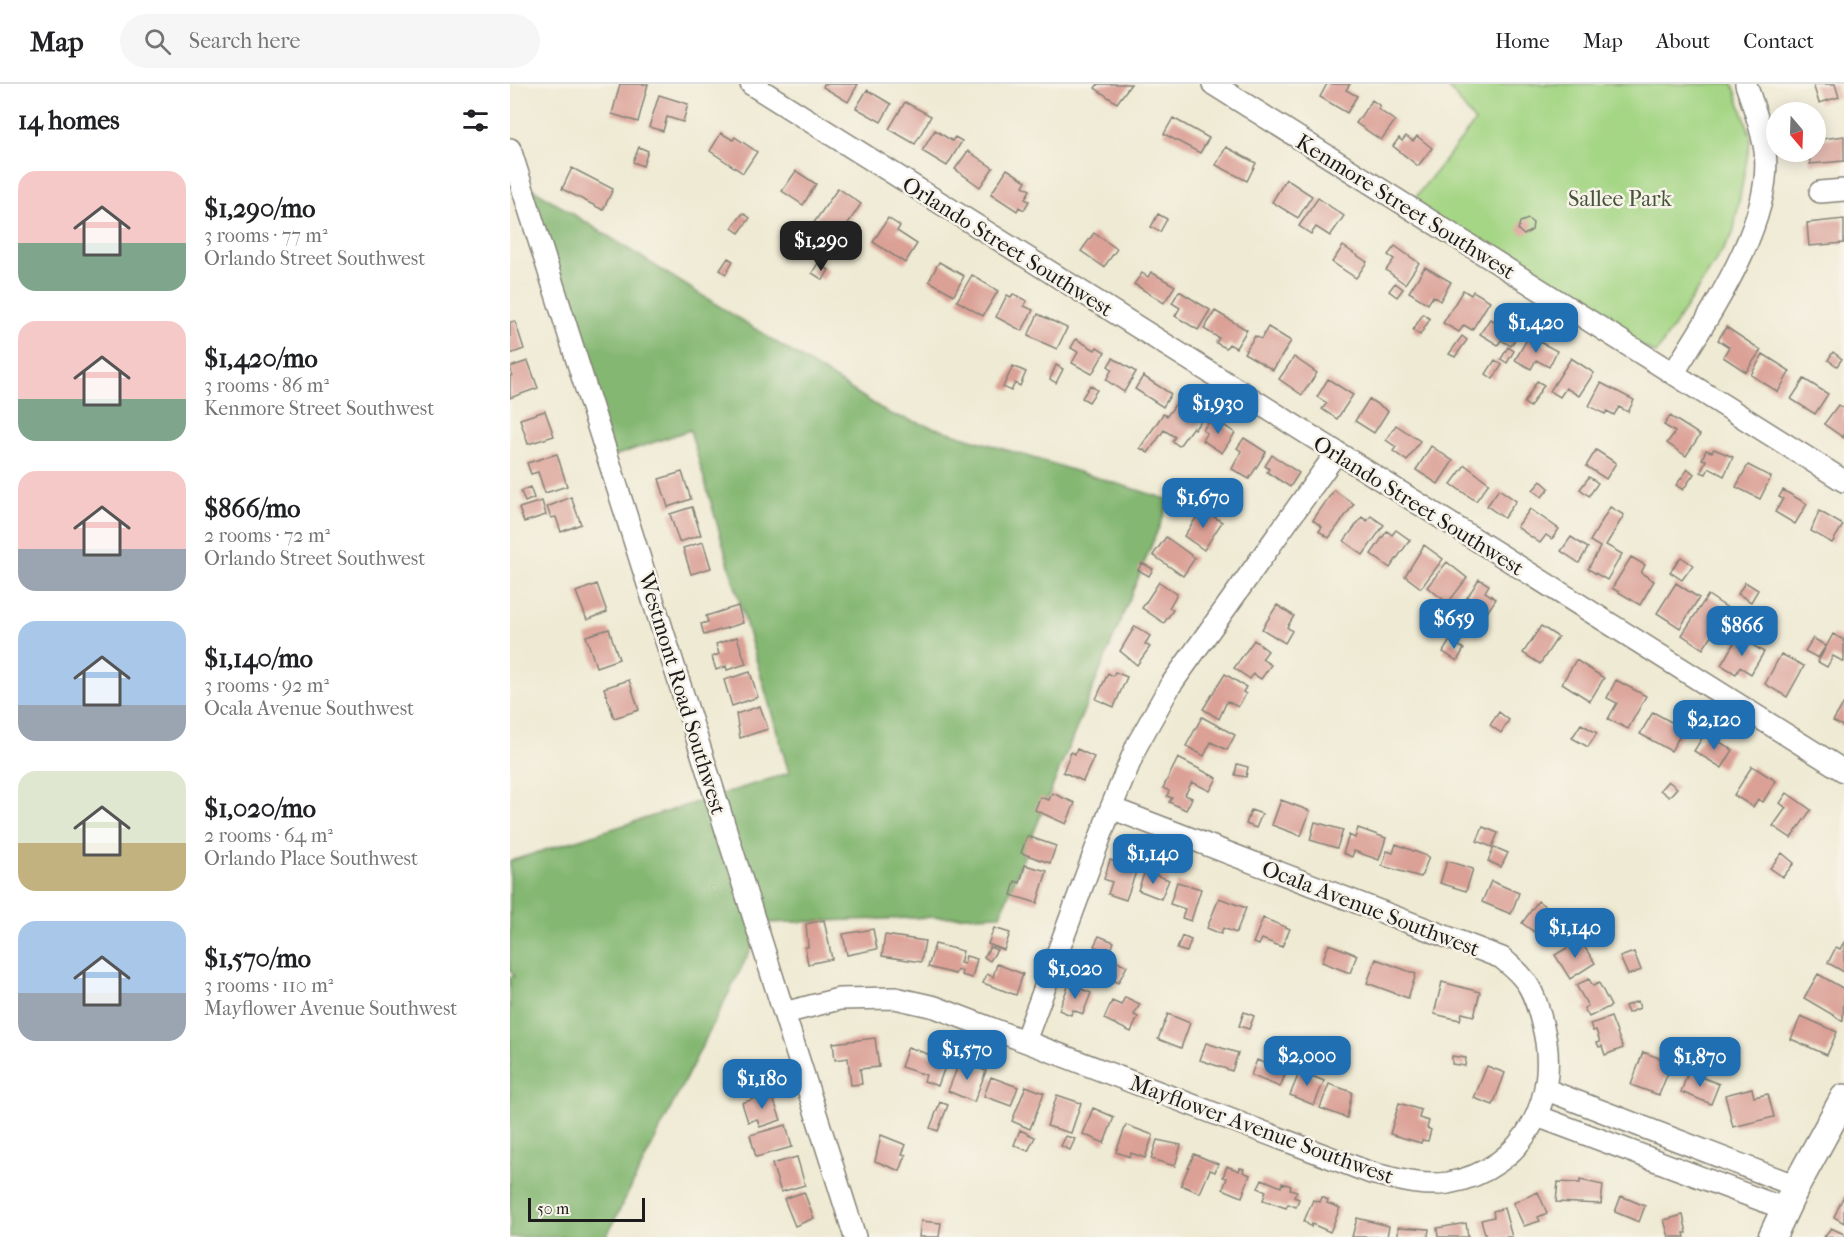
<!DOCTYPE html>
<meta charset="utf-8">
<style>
:root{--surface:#fff;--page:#f6f6f6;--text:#202124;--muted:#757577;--line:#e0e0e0;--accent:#1f6fb2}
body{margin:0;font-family:"IM FELL French Canon",serif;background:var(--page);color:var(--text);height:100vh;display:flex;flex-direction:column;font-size:22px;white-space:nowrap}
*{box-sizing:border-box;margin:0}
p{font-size:20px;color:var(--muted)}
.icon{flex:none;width:33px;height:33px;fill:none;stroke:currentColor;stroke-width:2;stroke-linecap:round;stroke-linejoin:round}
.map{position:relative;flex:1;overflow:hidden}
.details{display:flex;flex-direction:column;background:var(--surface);width:510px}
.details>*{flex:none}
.needle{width:39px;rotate:161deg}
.controls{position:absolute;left:1256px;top:18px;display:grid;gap:12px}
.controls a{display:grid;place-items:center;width:60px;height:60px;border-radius:50%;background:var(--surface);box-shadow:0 3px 15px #0003;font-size:30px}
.scale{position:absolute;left:18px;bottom:15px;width:117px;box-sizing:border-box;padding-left:6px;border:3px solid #1c1c1c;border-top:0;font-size:16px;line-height:21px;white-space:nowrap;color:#1c1c1c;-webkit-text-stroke:4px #f7f3e8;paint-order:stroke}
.price{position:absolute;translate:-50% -51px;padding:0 14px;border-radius:12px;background:var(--accent);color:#fff;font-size:20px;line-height:39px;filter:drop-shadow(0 2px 3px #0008)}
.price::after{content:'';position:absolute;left:50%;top:36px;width:18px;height:14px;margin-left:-9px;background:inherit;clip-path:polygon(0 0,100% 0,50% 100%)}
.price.active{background:#222;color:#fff}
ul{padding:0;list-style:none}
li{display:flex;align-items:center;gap:18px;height:150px;padding:0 18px}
li span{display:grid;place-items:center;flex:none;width:168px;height:120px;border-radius:18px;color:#555}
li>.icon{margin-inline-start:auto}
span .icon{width:72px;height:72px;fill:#fffc;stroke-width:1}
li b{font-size:26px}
h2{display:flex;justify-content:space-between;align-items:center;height:72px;padding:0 18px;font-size:26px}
header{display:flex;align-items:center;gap:36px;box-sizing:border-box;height:84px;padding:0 30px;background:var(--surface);border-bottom:2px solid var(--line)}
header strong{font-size:28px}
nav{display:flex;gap:33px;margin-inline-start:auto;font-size:21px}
.search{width:420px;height:54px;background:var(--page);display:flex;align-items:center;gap:15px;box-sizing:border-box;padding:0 21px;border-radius:33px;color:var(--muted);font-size:22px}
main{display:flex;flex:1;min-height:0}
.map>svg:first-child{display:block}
.green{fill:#a5d685;stroke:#607950;stroke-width:1.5}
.forest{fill:#84b772;stroke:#506a47;stroke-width:1.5}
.building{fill:#dba096}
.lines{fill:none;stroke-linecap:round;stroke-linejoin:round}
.minor-casing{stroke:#868378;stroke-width:24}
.major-casing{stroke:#868378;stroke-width:30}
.minor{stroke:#fff;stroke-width:21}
.major{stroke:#fff;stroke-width:27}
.labels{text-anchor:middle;stroke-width:5;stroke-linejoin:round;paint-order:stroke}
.park-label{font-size:22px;fill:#45543c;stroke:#f7f3e8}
.street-label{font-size:22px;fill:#1c1c1c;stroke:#f7f3e8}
</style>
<header>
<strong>Map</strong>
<div class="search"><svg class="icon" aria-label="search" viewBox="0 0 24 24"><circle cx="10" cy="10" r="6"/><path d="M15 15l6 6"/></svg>Search here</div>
<nav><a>Home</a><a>Map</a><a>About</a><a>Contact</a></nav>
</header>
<main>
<section class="details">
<h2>14 homes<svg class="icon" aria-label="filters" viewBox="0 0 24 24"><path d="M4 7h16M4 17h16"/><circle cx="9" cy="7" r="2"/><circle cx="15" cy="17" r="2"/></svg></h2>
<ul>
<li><span style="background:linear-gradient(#f6c9c9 60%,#7fa58c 0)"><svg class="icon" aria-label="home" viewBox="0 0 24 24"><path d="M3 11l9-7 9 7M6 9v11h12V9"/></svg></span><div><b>$1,290/mo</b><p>3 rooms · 77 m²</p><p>Orlando Street Southwest</p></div></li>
<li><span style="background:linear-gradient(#f6c9c9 65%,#7fa58c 0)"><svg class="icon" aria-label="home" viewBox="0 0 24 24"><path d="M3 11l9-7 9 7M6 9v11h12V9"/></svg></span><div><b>$1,420/mo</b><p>3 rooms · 86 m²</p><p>Kenmore Street Southwest</p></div></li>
<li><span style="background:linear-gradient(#f6c9c9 65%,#9aa5b1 0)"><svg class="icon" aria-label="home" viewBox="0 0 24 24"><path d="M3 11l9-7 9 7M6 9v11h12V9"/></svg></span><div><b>$866/mo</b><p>2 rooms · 72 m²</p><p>Orlando Street Southwest</p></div></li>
<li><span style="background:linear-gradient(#a9c7e8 70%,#9aa5b1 0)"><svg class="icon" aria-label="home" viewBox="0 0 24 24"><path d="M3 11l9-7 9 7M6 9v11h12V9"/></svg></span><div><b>$1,140/mo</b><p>3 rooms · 92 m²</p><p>Ocala Avenue Southwest</p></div></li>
<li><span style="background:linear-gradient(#dfe7d0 60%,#c2b280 0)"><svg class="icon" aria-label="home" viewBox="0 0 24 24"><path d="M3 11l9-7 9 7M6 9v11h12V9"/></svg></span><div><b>$1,020/mo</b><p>2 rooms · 64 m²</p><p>Orlando Place Southwest</p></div></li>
<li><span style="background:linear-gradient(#a9c7e8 60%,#9aa5b1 0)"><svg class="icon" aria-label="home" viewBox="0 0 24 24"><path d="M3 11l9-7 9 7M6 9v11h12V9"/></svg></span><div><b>$1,570/mo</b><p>3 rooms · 110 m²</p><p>Mayflower Avenue Southwest</p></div></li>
</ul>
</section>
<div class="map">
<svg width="1334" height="1153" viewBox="0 0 1334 1153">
<rect width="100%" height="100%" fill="#f7f3e8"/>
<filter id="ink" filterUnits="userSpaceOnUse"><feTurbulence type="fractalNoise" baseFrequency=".0167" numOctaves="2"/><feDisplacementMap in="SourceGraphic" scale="12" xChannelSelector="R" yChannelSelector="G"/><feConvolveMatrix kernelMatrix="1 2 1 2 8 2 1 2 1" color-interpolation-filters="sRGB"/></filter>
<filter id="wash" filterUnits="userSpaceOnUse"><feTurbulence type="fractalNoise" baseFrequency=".008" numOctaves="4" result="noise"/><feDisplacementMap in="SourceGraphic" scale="24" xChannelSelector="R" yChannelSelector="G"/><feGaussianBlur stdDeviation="1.35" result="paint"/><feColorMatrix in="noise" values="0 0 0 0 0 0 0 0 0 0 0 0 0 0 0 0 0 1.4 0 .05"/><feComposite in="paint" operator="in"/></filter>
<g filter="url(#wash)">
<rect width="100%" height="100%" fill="#efead3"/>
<path class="green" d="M936,0h287l18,53 -18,97 -77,120 -246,-150 65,-82z"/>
<path class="forest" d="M17,101l363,229 280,86 -170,415 -236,8 -158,314h-96v-259l4,-2 -4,-7v-108l279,-88 -99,-343 -76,26z"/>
<g id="blocks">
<path class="building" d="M110,0h28l-10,38 -26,-8z
M314,0h34l-10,18 -25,-15z
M588,0h33l-14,19 -22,-15z
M817,0h23l-4,6 11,6 -10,17 -27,-16z
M1303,0h22l4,13 -20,6z
M357,6l24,14 -10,18 -25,-14z
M149,11l29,9 -5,18 -16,-5 -4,14 -14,-4z
M862,16l8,6 -2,3 17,12 -14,19 -25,-17z
M395,18l26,14 -16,28 -26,-15z
M663,34l36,20 -9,15 -36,-19z
M425,46l17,11 3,-4 7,4 -15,25 -25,-15z
M211,49l12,7 2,-3 22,15 -14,21 -33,-22z
M896,52l7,5 4,-5 15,12 -14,18 -25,-20 6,-8 3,3z
M1334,52v25l-34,3 -1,-12h6v-12z
M129,63l9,4 -5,15 -10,-4z
M716,63l30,16 -9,18 -31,-16z
M458,67l25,17 -13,19 -25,-18z
M62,84l41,21 -10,21 -41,-21z
M497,85l19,12 -3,5 7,4 -5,9 4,2 -5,9 -5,-3 -2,4 -26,-17z
M286,87l20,13 -13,21 -21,-14z
M776,95l26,17 -14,22 -26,-16z
M328,104l23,16 -24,36 -24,-16z
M808,114l26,18 -14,20 -14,-9 -5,7 -12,-8z
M233,129l7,5 -11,15 -7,-5z
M648,130l9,5 -7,13 -9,-5z
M378,134l12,8 -3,5 20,13 -12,19 -32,-21z
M1018,135l5,4 -1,7 -8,5 -6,-5 2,-8z
M1334,135v24l-35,3 -2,-23z
M584,149l23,16 -13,18 -23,-16z
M833,162l24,16 -11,16 -24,-16z
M885,162l24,17 -14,21 -19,-14 8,-11 -6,-4z
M218,174l5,3 -7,13 -6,-4z
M429,178l25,14 -10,19 -25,-14z
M308,179l11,7 -6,10 -11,-7z
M915,183l26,15 -11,19 -7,-5 -5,8 -19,-12z
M641,188l24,14 -11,17 -30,-19 8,-11 6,4z
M462,191l26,16 -15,25 -26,-15z
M885,199l8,6 -6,8 -8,-6z
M953,206l8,5 2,-4 17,10 -18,29 -8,-5 -5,7 -16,-9z
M669,207l31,19 -12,20 -23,-14 5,-8 -8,-5z
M503,210l14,7 -3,5 9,4 -11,21 -26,-14 11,-22 4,2z
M705,227l32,19 -11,18 -7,-4 -3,4 -10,-5 3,-5 -15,-9z
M990,228l23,14 -12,20 -10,-6 -3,5 -18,-11 10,-15 4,2z
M528,230l29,14 -10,21 -29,-13z
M913,230l7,5 -10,16 -7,-5z
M5,237l9,28 -14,5v-32z
M758,243l23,14 -18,29 -29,-17 11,-17 6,3z
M1216,243l35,23 -15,22 -23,-15 6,-10 -11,-7z
M952,252l5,4 -12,17 -6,-3z
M1019,252l28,15 -8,16 -13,-7 -5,9 -16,-9z
M566,255l19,11 2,-3 8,5 -13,22 -20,-11 6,-11 -7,-4z
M998,263l6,4 -7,12 -6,-4z
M1323,268l9,7 -5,7 -9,-6z
M1253,270l27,17 -12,21 -27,-17z
M784,273l23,16 -15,22 -23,-16z
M603,274l23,14 -12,20 -18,-12 6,-11 -4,-3z
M1061,274l23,15 -15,23 -13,-8 -6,9 -10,-6z
M985,276l7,5 -9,14 -7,-5z
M18,277l10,27 -28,10v-22l2,-1 -2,-8z
M546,281l7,4 -7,14 -6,-4z
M503,282l13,6 -6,14 -5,-3 -4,8 -8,-4z
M633,292l28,18 -8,13 -28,-18z
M818,295l25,16 -16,24 -15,-10 5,-6 -10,-6z
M1294,295l24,15 -13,20 -24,-15z
M1027,297l7,4 -14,22 -6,-4z
M1091,299l33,17 -6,12 -9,-5 -5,8 -7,-4 -2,3 -16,-8z
M580,301l7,5 -8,12 -7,-4z
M670,314l25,17 -10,14 -2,-2 -14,19 -7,-5 3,-4 -11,-7 -16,23 -8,-5 23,-34 4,2z
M859,315l19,12 -14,22 -19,-12z
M1328,321l6,4v29l-20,-14z
M35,327l9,25 -26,8 -8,-25z
M1160,332l30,19 -14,21 -19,-13 8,-11 -11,-7z
M702,333l23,16 -13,20 -20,-13 5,-7 -4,-3z
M886,341l24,16 -13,20 -14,-10 3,-4 -10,-7z
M734,354l22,14 -17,27 -17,-10 9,-18 -4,-3z
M921,362l22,15 -15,23 -22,-14z
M1204,365l19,8 -9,19 -15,-8 -3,6 -5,-2 5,-12 -4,-1 4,-9 6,2z
M1086,366l20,13 -10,16 -20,-13z
M47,370l10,32 -22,7 -7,-21 -7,2 -4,-11z
M762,371l27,18 -9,14 -23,-15 2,-3 -4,-3z
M955,381l24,18 -13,18 -25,-17z
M1238,381l23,12 -11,22 -24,-12z
M1178,385l6,5 -11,16 -7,-5z
M172,388l9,27 -23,8 -9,-28z
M1079,393l9,6 -9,13 -9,-7z
M1031,397l8,7 -7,9 -9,-7z
M20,403l4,11 -9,4 -4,-11z
M989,405l17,12 -12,17 -17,-12z
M674,406l13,10 -8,10 -13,-10z
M824,406l20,14 -25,34 -10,-7 3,-4 -9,-7z
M1273,406l24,14 -12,20 -20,-12 8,-13 -4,-2z
M61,413l10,27 -20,8 -5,-15 -5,1 -4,-11z
M32,417l4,14 -22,7 -5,-14z
M182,423l9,28 -22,7 -9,-28z
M1100,423l14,8 -18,30 16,9 -15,26 -19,-11 12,-22 -10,-6z
M692,425l20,13 -18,28 -20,-14z
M1020,425l29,20 -7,10 -6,-4 -6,8 -23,-16z
M1309,427l24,14 -11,18 -21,-12z
M861,432l13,9 -21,30 -19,-14 18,-24 5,4z
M886,446l14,10 -20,28 -19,-14 16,-23 5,4z
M656,453l29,21 -12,18 -30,-21z
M1061,453l17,11 -9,15 -18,-12z
M193,458l8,26 -20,6 -8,-26z
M914,461l19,14 -22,29 -16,-12z
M1121,473l14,8 -4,8 13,8 -14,24 -28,-17z
M1171,473l12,8 -11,15 -12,-8z
M937,478l20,16 -19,25 -21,-16z
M632,479l11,6 -4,7 -11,-6z
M969,495l10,6 -4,7 11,7 -16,24 -21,-13z
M649,498l18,12 -8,14 4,2 -9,13 -22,-15z
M1235,498l13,8 -7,12 -13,-8z
M1166,499l23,15 -19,30 -23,-15z
M87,500l10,28 -20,8 -11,-28z
M1198,511l21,14 -26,40 -21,-14z
M767,521l17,11 -7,11 5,4 -7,12 -23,-14z
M228,522l5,17 -39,12 -3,-11 7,-2 -2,-6z
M625,542l15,10 -5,8 5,3 -13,18 -17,-14z
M1031,542l17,11 -18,27 -17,-11z
M99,545l10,30 -23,8 -10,-31z
M1323,550l11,6v22l-11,-6 -6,11 -9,-5z
M1228,552l26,16 -13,22 -11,-7 -4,7 -15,-9z
M227,553l9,27 -19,6 -1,-4 -10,4 -4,-13 7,-3 -3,-10z
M1303,554l13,8 -8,12 -13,-7z
M744,556l14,11 -6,8 9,6 -10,14 -8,-5 -3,5 -16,-11z
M940,556l14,9 -7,12 -14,-9z
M1271,570l23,12 -17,31 -22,-13z
M1066,576l28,18 -14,23 -28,-18z
M240,588l8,25 -26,9 -8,-26z
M605,588l12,5 -13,30 -18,-8 12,-26 5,3z
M715,590l21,13 -3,5 3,2 -8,13 -11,-6 -8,18 -16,-10z
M119,596l10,30 -25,8 -10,-30z
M1106,596l30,16 -18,33 -20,-10 9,-16 -10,-5z
M1334,619v24l-11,-6z
M250,622l8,23 -28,9 -4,-24z
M989,628l10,8 -8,13 -11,-8z
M1143,628l31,17 -13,22 -31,-17z
M692,633l33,18 -8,15 -16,-8 -7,14 -18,-10z
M1071,640l16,9 -9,14 -16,-9z
M1195,649l28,17 -11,18 -28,-17z
M567,665l17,8 -11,24 -20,-9 8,-20 4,2z
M668,674l39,20 -7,13 -18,-9 -7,13 7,3 -6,12 -17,-8 3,-4 -5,-2 2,-5 -6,-3z
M727,680l11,3 -2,10 -11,-2z
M1242,682l24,15 -13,21 -5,-3 -5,8 -19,-12z
M1158,697l9,7 -8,9 -9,-7z
M542,709l23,10 -9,21 -31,-14 5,-13 9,3z
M1277,709l24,17 -20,28 -18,-12 13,-18 -6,-5z
M771,716l29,11 -9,25 -29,-11z
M741,726l11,4 -6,14 -10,-4z
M805,738l28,8 -6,18 -27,-8z
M973,743l15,6 -6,14 -15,-6z
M848,744l28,10 -7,22 -25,-9 -2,6 -9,-4 6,-18 6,3z
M517,752l29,10 -6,17 -29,-10z
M886,760l33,13 -8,20 -39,-11 5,-15 6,2z
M984,763l14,6 -7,14 -13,-6z
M1272,769l12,10 -11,14 -13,-9z
M600,776l27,9 -11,31 -18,-6 4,-12 -8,-3z
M937,777l26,8 -7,22 -26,-8z
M515,781l22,6 -10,32 -26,-8 4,-14 5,2z
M635,787l24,9 -8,19 -23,-9z
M981,797l28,12 -8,21 -29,-12z
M667,798l24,7 -10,32 -9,-3 3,-9 -15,-5z
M709,814l27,10 -10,25 -13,-5 -2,6 -14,-6z
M1028,817l26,19 -16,22 -26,-19z
M753,834l27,11 -8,18 -20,-8 -3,6 -6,-2z
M314,836l8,39 -24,5 -3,-17h3l-2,-23z
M484,844l16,5 -6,17 -16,-6z
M363,845l4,20 -30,6 -4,-21z
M375,851l40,6 -4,21 -39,-6z
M589,852l15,6 -4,11 -16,-7z
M672,852l9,4 -4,12 -10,-3z
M1070,856l15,23 -25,16 -15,-24z
M1334,858v30l-16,-9 8,-16 4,2z
M425,860l28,7 -3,12 4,1 2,-8 11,3 -5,19 -11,-3 1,-4 -5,-1 -2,4 -27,-7z
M819,860l28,11 -7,18 -28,-11z
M480,863l7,3 -7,11 -6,-4z
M1124,868l7,18 -13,5 -8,-18z
M601,874l16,8 -9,17 -16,-8z
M866,875l40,15 -8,24 -41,-15z
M487,880l26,10 -7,21 -33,-12 4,-9 6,3z
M1308,890l26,15 -1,32 -39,-23z
M1079,895l4,7 6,-3 12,23 -22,11 -5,-9 4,-2 -12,-21z
M932,898l38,10 -6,24 -12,-3 -2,7 -26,-6z
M559,900l22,9 -8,21 -10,-4 -2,5 -12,-5z
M615,913l15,7 -6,11 4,2 -7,15 -27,-13 8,-18 9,4z
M1128,917l2,7 -12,5 -3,-7z
M734,928l10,4 -5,13 -10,-3z
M658,930l22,9 -9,25 -23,-9z
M1291,932l36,16 -10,23 -36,-16z
M1101,933l12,31 -18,7 -3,-9 -3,1 -2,-4 3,-1 -4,-12 -3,1 -3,-7z
M365,954l4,29 -19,2 2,15 -11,1 -3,-27 -13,2 -2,-17z
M793,955l15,4 -4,14 -14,-3z
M696,959l32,10 -6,18 -32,-11z
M773,962l12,5 -15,36 -29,-12 6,-15 18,8z
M398,963l39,14 -9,25 -14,-5 2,-6 -25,-8z
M1133,968l29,11 -13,32 -28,-10z
M942,972l14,2 -1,8 -13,-2z
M450,977l26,10 -12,31 -26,-11z
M792,982l7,3 -2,5 17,7 -10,24 -24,-10z
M977,982l18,7 -12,32 -19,-7z
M1178,988l31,12 -8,20 -30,-12z
M481,993l27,10 -7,19 -27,-10z
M819,1000l23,8 -5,26 -27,-10z
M516,1002l18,7 -14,36 -18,-8z
M1242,1004l2,9 14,-3 6,23 -41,10 -8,-32z
M261,1009l10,27 -21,7 -3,-8 -9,3 -6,-19z
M547,1011l24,8 -10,30 -24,-7z
M430,1018l8,3 -10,26 -8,-3z
M889,1019l22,7 -2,8 10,3 -2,7 4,2 -3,11 -6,-1 -1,3 -31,-9z
M583,1024l21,9 -10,26 -21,-9z
M276,1041l6,22 -36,10 -6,-22z
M616,1041l27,10 -8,23 -14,-5 -1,4 -14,-5z
M510,1046l15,7 -7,14 -14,-6z
M371,1051l25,10 -4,9 4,1 -6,16 -25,-10z
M556,1052l9,3 -5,11 -9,-4z
M647,1056l24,5 -6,21 -24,-7z
M684,1070l24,10 -3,8 -5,-2 -10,23 -19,-8z
M287,1073l8,28 -24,7 -9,-28z
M717,1082l12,5 1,-3 4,1 -1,3 7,3 -8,22 -19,-8 4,-11 -4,-1z
M752,1095l19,8 1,-4 9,3 -1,3 7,2 -3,6 5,2 -3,8 -8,-3 -2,4 -23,-8 3,-9 -8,-3z
M1070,1096l23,5 -2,19 -45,-2 2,-20 22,1z
M294,1108l10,26 -19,8 -11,-27z
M1028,1108l9,21 -9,4 2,4 -16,5 -11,-23z
M1334,1111v28l-10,-6z
M1111,1112l24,10 -6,16 -24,-10z
M812,1113l6,3 -1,3 13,5 -10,24 -18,-8 -1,3 -7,-6 9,-21 7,2z
M994,1124l8,29h-26l-5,-17 13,-3 -1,-6z
M1173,1131l4,18h-3l1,4h-16l-5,-17z
M847,1134l32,8 -2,11h-35z
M411,1137l20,2 -2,14h-20z
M956,1139l2,14h-30l-1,-9z
M888,1143l31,2 -1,8h-30z
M1321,1144l13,6v3h-20z"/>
</g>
</g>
<g filter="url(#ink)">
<use href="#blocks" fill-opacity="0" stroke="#868378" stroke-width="1.5"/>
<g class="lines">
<g class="minor-casing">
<path id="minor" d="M241,0l1093,687
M703,0l631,397
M0,65l345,1088
M1310,108l24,-2
M1163,290c36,-59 101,-152 92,-223 -3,-23 -12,-45 -19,-67
M274,929l55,-14 56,-1 40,9 436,166c25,6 51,14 77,10 78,-14 114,-88 94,-160 -4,-16 -9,-34 -20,-46 -5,-7 -14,-13 -20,-19l-391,-150
M515,957l86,-233 26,-63 33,-59 167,-234
M1037,1006l249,96
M1027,1032l248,93"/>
</g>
<g class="major-casing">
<path id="major" d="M1262,1153l24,-51 48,-88"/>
</g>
<use href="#minor" class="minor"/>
<use href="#major" class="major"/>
</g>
</g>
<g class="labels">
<g class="park-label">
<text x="1110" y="122">Sallee Park</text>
</g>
<g class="street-label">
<text transform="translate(896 122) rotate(32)" y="8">Kenmore Street Southwest</text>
<text transform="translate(498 162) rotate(32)" y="8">Orlando Street Southwest</text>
<text transform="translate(909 421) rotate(32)" y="8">Orlando Street Southwest</text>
<text transform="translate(173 609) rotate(73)" y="8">Westmont Road Southwest</text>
<text transform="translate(861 824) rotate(21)" y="8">Ocala Avenue Southwest</text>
<text transform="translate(752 1045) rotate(20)" y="8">Mayflower Avenue Southwest</text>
</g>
</g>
</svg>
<div class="controls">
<a><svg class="needle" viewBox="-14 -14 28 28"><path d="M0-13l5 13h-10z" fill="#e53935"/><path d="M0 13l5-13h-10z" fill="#757577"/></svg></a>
</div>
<div class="scale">50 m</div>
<b class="price active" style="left:311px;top:188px">$1,290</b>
<b class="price" style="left:1026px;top:270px">$1,420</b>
<b class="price" style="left:708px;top:351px">$1,930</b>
<b class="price" style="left:693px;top:445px">$1,670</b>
<b class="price" style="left:944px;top:566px">$659</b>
<b class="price" style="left:1232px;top:573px">$866</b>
<b class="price" style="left:1204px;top:667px">$2,120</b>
<b class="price" style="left:643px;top:801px">$1,140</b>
<b class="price" style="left:1065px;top:875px">$1,140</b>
<b class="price" style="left:565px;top:916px">$1,020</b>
<b class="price" style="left:457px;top:997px">$1,570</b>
<b class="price" style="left:797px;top:1003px">$2,000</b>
<b class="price" style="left:1190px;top:1004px">$1,870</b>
<b class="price" style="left:252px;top:1026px">$1,180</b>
</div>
</main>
